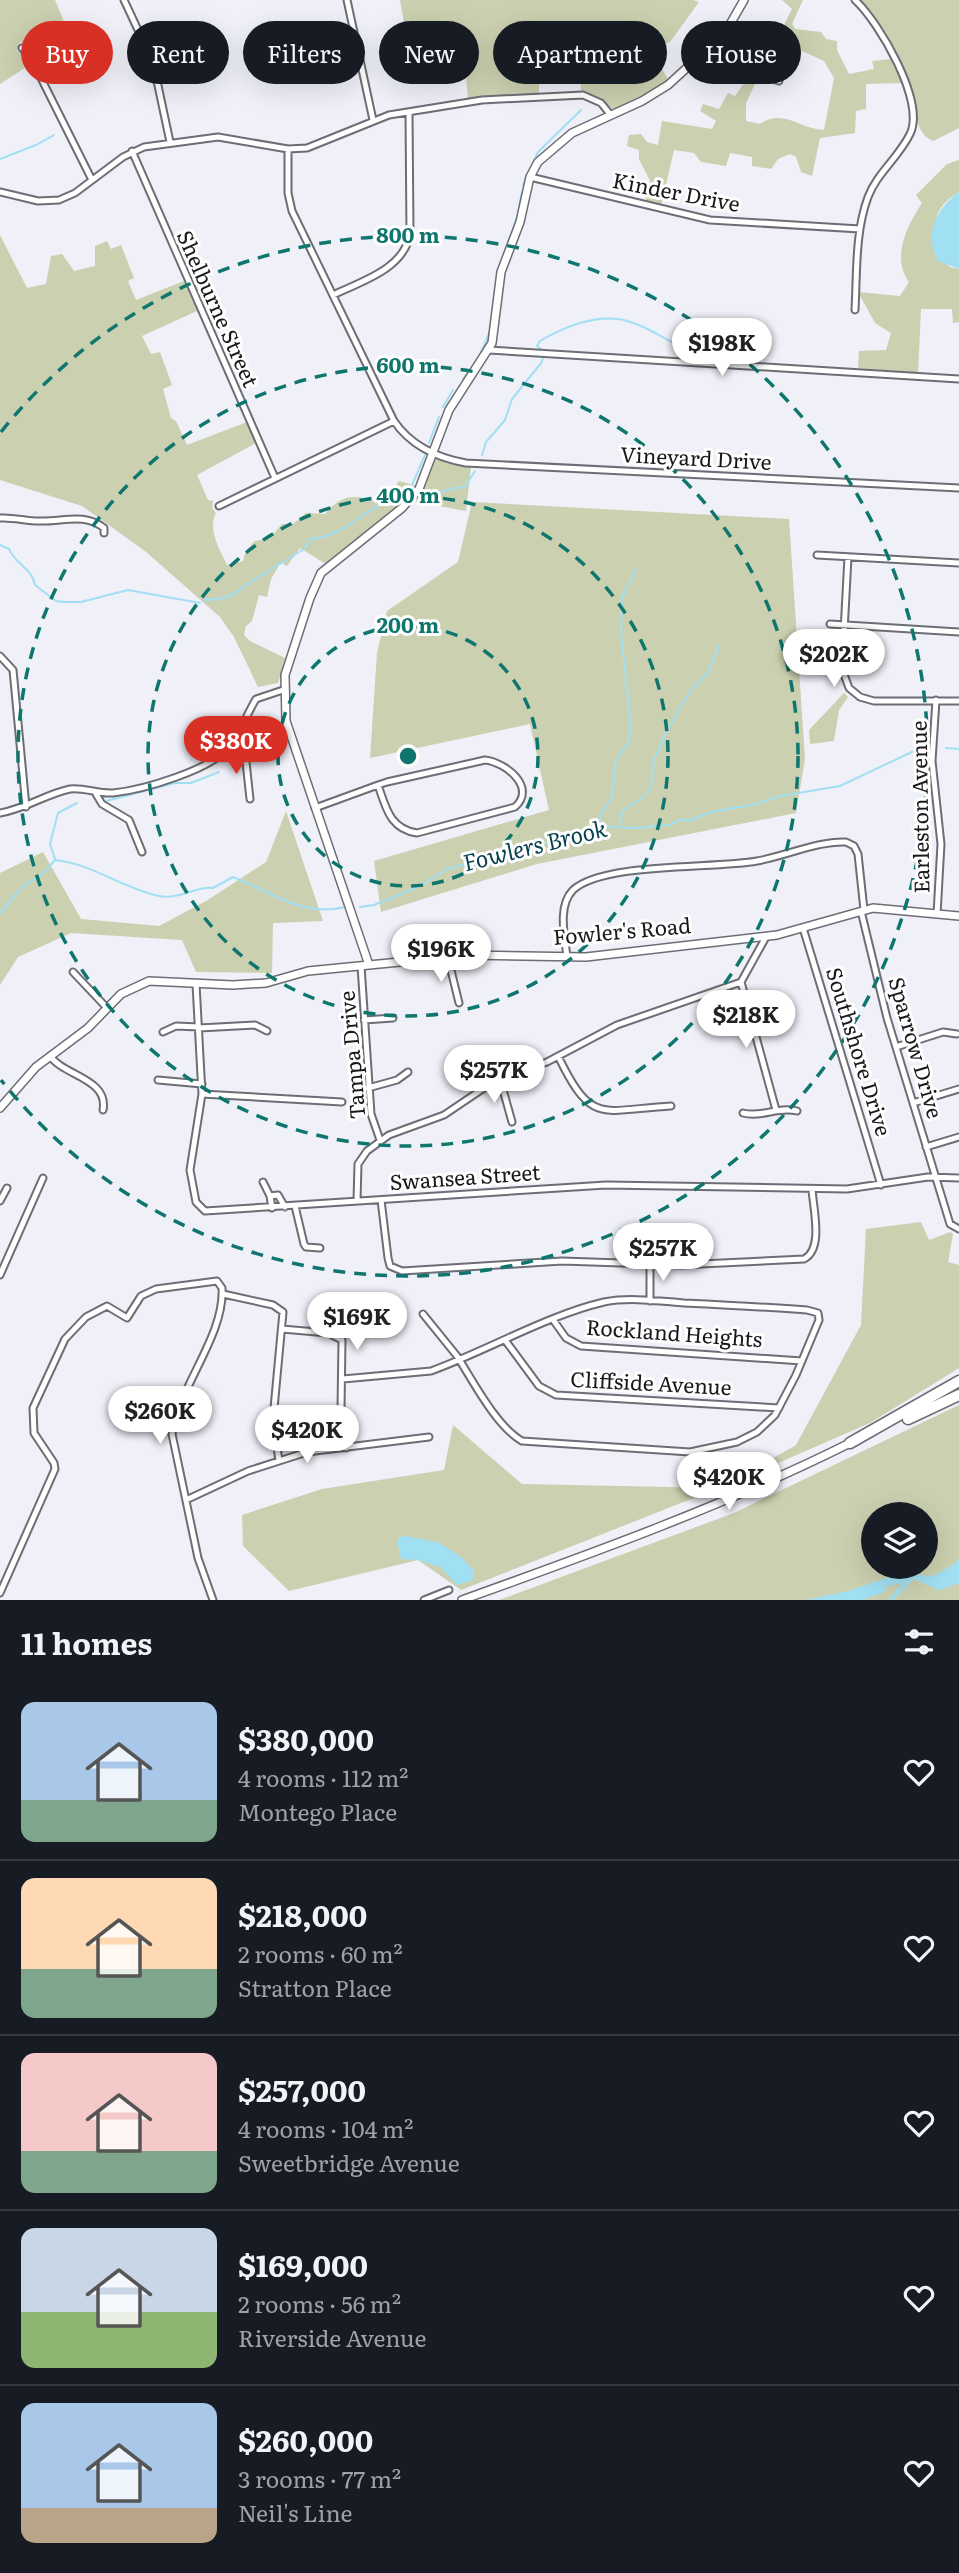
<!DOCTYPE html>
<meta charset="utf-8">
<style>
:root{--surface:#171b24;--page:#242831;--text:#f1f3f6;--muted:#9ea1a6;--line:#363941;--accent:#d93025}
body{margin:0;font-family:Literata,serif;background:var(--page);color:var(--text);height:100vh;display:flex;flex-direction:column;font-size:26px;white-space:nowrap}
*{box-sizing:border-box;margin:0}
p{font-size:23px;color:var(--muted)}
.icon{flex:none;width:38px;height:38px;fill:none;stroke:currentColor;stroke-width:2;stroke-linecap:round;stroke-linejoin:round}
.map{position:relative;height:1600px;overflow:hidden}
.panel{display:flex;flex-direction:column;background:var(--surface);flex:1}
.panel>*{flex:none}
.guide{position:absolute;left:21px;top:21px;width:917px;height:63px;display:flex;gap:14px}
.controls{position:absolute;left:861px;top:1502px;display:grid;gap:14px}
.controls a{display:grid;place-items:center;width:77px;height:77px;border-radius:50%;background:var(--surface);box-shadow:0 7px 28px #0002;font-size:35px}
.price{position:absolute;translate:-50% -60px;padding:0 16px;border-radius:24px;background:#fff;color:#222;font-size:23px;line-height:46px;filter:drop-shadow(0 2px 4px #0008)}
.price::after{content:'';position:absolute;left:50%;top:42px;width:21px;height:16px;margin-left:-10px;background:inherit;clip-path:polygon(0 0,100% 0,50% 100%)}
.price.selected{background:var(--accent);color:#fff}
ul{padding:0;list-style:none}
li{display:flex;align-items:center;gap:21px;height:175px;padding:0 21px}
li+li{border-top:2px solid var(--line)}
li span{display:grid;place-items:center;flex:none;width:196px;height:140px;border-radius:14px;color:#555}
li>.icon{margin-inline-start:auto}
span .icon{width:84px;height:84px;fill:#fffc;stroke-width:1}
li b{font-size:30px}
h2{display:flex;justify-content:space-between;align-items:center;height:84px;padding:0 21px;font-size:30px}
.pill{padding:0 24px;border-radius:32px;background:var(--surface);box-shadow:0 7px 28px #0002;font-size:24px;line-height:63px}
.pill.selected{background:var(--accent);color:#fff}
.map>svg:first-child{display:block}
.green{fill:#cbd0b0;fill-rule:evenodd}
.water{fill:#a1dff2}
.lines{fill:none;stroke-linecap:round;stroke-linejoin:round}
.stream{stroke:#a1dff2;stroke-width:2}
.street-casing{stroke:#6d6d75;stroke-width:9}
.secondary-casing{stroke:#6d6d75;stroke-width:10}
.highway-casing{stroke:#6d6d75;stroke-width:13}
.street{stroke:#fff;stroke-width:5}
.secondary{stroke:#fff;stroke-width:7}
.highway{stroke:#fff;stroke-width:10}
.ring{fill:none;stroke:#0f766e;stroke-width:3.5;stroke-dasharray:12 9}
.labels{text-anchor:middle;stroke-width:6;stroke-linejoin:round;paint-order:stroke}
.street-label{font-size:21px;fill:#19191c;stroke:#fefefe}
.water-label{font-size:23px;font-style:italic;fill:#08414f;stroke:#fefefe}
.centre{fill:#0f766e;stroke:#fefefe;stroke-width:3.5}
.ring-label{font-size:21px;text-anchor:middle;font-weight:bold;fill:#0f766e;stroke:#fefefe;stroke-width:6;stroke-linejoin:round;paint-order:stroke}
</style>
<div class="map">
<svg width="959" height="1600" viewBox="0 0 959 1600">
<rect width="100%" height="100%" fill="#eff0f8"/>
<path class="green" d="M0,0h55l22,53 -37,19 -12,-24 -8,-6 -3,9 10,5 4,8 -31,20z
M400,0h293l6,2 -29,40 -19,8 18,31 -38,22 -18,6 -19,-13 -13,-3 -2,-46 -40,3v44l-71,6 -5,-57 -30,-6 -25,7z
M782,0h21l-11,24 3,5 26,3 5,7 11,2v9l12,24 25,-5 -2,-8 18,-2 14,24 -38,1v25l-10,2 -1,22 -35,5 -8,38 -11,-4 -5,-15 -6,-3 -12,5 -7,10 -19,-3v-9l-22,-4 -4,13 -25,-4 -7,-9 -20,-3 -13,56 -16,-4 5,-21 -11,-22v-9l-12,-4 2,-11 12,-1 6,8 11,3 4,-24 50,8 4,-8 -16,-10 3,-7 16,5 9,-16 7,3 9,-13 11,1 -9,19v18l14,3c24,-16 39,5 64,6l10,-52 -10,-17 -40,-18 -1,-16 9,-18z
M859,0h100v128l-26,13c-21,-9 -15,-35 -22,-53 -11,-30 -30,-65 -52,-88z
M959,160v32c-30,19 -22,31 -25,62l16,13 9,2v53l-6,1 -1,-14h-31l-3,64 -60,-5 1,-17 27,-1 5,-17 -16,-10 -17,-31 42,4 9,-14c-18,-25 -2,-56 13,-79l-6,-8 31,-31z
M0,235l27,53 19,-4 5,-28 11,-2 12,17 21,-5v-20l12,-5 4,8 10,-4 13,33 -6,3 8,19 48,-19 13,30 -55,25 9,18 9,-2 12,33 -9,4 8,29 5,3 11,24 60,-23 9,21 -59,32 11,25 5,1 -1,7 4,5c-9,16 4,37 11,52l16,-4 2,-8 9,-12 15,-2 13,-15h11l13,-11 19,1c15,-18 28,-21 50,-12l14,-7 10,-14 18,5 -32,33 -59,45 -26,-16 -13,18 -6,-4 -10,17 -4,18 -8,-2 -7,26 -6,5 -2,9 6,6 35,17 -7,25 -20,4 -24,-50 -14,-20 -75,-66 -63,-45 -82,-26z
M434,459l37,8 -5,44 -54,-10z
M472,502l317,17 16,240 -9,54 -259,51 -156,48 -7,-51 175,-51 -19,-86 -160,34 7,-105 10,-42 71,-49z
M844,693l4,4 -9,13 -5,31 -24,3 -1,-14z
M286,811l37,110 -50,2 -1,50 -76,-1 -14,-32 -111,-7 -53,24 -18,28v-112l43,-21 38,67 78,7 47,-25 60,-39z
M921,1222l8,18 21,-8 3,2 -5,28 11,3v103l-89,55 -149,65 75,-43 65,-120 5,-96z
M959,1405v195h-460l235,-87zM873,1514h53v52h-53z
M453,1425l69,59 197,4 -258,102 -43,-30 -129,31 -46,-45 -1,-31 80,-26 122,-19z"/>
<path class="water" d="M959,192v77l-21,-8c-15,-26 -1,-54 21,-69z
M406,1536l34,7 22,15 12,13 -1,9 -16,5 -17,-18 -22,-7 -17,-1 -4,-18 2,-4z
M959,1558v25l-20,7 -25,-11 -21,21h-5l15,-17 -16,3 -3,6 -21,8h-57l42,-9 53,-18 32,3 21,-12z"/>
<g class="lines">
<path class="stream" d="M0,159l36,-14 18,-10
M523,185l15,-33 43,-42
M518,213l4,-21
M513,229l3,-10
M504,253l7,-18
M494,301l8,-43
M542,350l-5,-4 3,-5c26,-15 62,-30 93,-18 19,6 35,19 55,26
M480,355l10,-24
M463,379l8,-11
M443,407l10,-17
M429,443l10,-26
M482,455l4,-13 19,-22 7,-21 30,-37 1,-6
M423,493c16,2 27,-6 42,-6l10,-16
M0,545l9,4c6,15 23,19 26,36l21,16 8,1h17l47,-12 72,13
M204,600c16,-1 28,-1 40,-14l60,-37 7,-10c40,-4 60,-39 98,-47l16,-37
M946,748l13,1
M106,801l69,-18h16l28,-11
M620,824l2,-13 21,-14 8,-10 3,-27 11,-26 25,-43 17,-17 12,-28
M600,825v-9l12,-19 4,-36 13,-20 2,-12 -10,-97 1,-35 14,-27
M55,859l-5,-15 8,-31 19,-10
M55,860c38,4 67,28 104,36 21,4 39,-11 54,-8l20,-11c37,14 69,41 112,30
M360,907l14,-2 46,-19 27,-17 62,-16 20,-9 19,-1 52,-17 33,2 37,-3 12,-6 6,2 23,-9 46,-8 23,-8 60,-10 76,-36
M0,913l22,-26 22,-14 10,-12"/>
<g class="street-casing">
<path id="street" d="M124,0l29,62 17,80
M347,0l26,120
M718,40l48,37 13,4
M22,48l8,8 62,124
M288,149v44l4,18 102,210c17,25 44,37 72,42l493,25
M132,151l143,327
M530,177l180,43 150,9
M0,192l38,9 21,-1 16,-7 48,-36 21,-10 74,-10 70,12 19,-1 82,-33 93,-15 101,-5 18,8 9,11
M333,295c29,-14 71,-26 77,-61l-1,-121
M855,310c2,-37 0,-78 13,-113 9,-24 31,-40 42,-63 16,-32 -31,-112 -55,-134
M489,350l470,29
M219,506l175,-85
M0,518c13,-1 26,3 39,3 24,1 45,-9 65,7v5
M817,555l142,8
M848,557l-6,112 7,19 11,9 14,4h85
M830,624l129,8
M0,656l13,14 13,137
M936,700l-4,61 9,83 -4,70
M230,745l16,17 4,37
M96,794l6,10 27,16 13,32
M315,808l63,-23 9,-3 98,-22c20,2 52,27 30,47l-98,26c-27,-4 -31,-25 -39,-48
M0,813c25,-4 46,-19 70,-24 13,-2 28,5 43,4 29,-3 99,-23 117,-47 11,-15 17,-32 26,-47l27,-9
M861,911l26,107 63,206 9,5
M803,928l78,257
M567,957c-2,-19 -10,-51 6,-67 30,-28 141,-21 184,-29 29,-5 60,-20 89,-19l8,4 4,8 6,56
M448,958l11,45
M361,966l10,148 9,26
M73,972l34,36
M741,982l35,128
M196,984l6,110 -12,76 6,32 9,9 401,-26 241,4 81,-12 31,1
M364,1020l29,-2
M199,1028l56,-3 12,6
M163,1032l13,-6 23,1
M896,1047l47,-15 14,2
M50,1056c14,20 59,23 53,54
M558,1056c34,70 43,54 113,50
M500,1079l12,43
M158,1080l44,4
M368,1088l29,-8 11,-8
M202,1094l140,8
M913,1103l46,-14
M743,1113c19,5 35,-7 54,-2
M926,1147l33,-10
M263,1182l7,14 2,12
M270,1196l8,-1 7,12
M381,1200l7,58 2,8 12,5 160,-10 118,4 124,-6c20,-10 9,-51 8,-70
M0,1201l7,-13
M357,1201l1,-37 9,-13 22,-16 55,-20 49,-33 54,-20 70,-37 124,-43 25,-45
M295,1206l9,38 2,3 14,1
M0,1275l43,-97
M223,1294l50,11 10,7 -10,107 6,42
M650,1301v-37
M554,1321l12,17 15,8 221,15
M282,1329l46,4 14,7 -1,69 5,39
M505,1340l34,46 17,9 223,13
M343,1379l88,-8c55,-20 117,-56 173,-69 26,-5 54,-1 80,1 41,2 82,4 123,7l11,3 1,7 -23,55 -21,40 -18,17 -20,10 -47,10 -168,-11c-26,-15 -49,-60 -65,-85l-34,-42
M186,1500l62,-29 59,-19 122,-15
M0,1593l55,-124 -1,-6 -20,-30 -1,-25 32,-69 21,-22 21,-11 20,12 14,-22 15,-7 61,-8 5,7c3,47 -43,98 -50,146l26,124 15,42
M424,1600l25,-10"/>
</g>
<g class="secondary-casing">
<path id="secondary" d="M369,965l-83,-244 -1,-46 25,-77 11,-25 81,-65 17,-19 30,-79 43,-67 9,-71 19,-50 10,-45 8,-15 34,-29 70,-32 26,-16 57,-52 19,-33
M0,1108l36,-41 52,-39 33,-34 28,-13 84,4 33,-2 42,-12 163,-16 115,2 191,-22 96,-27 86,8
M462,1600c131,-47 264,-95 388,-157"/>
</g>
<g class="highway-casing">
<path id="highway" d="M908,1419l51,-24
M850,1443l109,-62"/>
</g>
<use href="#street" class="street"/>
<use href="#secondary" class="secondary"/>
<use href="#highway" class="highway"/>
</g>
<g class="ring">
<circle cx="408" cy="756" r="130"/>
<circle cx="408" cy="756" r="260"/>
<circle cx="408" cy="756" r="390"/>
<path d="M1 432A520 520 0 1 1 1 1080"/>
</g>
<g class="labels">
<g class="street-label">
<text transform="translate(676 193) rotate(11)" y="7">Kinder Drive</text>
<text transform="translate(217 309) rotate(66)" y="7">Shelburne Street</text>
<text transform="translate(696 459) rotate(3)" y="7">Vineyard Drive</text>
<text transform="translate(921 807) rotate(-91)" y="7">Earleston Avenue</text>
<text transform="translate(622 932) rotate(-5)" y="7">Fowler's Road</text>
<text transform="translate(915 1048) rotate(74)" y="7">Sparrow Drive</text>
<text transform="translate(858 1052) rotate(73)" y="7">Southshore Drive</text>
<text transform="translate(353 1055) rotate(-95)" y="7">Tampa Drive</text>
<text transform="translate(465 1178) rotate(-4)" y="7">Swansea Street</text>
<text transform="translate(674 1334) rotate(4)" y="7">Rockland Heights</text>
<text transform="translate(651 1384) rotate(3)" y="7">Cliffside Avenue</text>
</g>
<g class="water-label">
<text transform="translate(535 846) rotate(-14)" y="8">Fowlers Brook</text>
</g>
</g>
<circle cx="408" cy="756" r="10" class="centre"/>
<g class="ring-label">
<text x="408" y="243">800 m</text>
<text x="408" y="373">600 m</text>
<text x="408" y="503">400 m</text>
<text x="408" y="633">200 m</text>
</g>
</svg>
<div class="controls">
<a><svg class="icon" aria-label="layers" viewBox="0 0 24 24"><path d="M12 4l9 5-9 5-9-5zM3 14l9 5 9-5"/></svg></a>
</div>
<b class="price" style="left:722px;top:378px">$198K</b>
<b class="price" style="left:834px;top:689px">$202K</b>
<b class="price selected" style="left:236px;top:776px">$380K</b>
<b class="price" style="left:441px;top:984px">$196K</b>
<b class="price" style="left:746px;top:1050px">$218K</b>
<b class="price" style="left:494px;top:1105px">$257K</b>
<b class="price" style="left:663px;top:1283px">$257K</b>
<b class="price" style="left:357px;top:1352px">$169K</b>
<b class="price" style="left:160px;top:1446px">$260K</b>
<b class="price" style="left:307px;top:1465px">$420K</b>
<b class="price" style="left:729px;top:1512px">$420K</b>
<div class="guide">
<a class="pill selected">Buy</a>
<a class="pill">Rent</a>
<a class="pill">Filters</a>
<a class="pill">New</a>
<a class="pill">Apartment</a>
<a class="pill">House</a>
</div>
</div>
<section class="panel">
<h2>11 homes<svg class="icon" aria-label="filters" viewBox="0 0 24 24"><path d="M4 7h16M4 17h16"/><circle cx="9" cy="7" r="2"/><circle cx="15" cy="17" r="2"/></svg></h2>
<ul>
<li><span style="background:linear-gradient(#a9c7e8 70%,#7fa58c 0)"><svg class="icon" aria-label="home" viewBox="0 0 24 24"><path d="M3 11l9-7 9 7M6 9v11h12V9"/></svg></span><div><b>$380,000</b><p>4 rooms · 112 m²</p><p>Montego Place</p></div><svg class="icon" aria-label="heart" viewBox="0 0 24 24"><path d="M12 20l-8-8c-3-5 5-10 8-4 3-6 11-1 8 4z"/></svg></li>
<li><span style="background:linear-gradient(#ffd9b3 65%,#7fa58c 0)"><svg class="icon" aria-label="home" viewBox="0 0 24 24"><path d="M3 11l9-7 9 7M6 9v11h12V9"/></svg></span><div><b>$218,000</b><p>2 rooms · 60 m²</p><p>Stratton Place</p></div><svg class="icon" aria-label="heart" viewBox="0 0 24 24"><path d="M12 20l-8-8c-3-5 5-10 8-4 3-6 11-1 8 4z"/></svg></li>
<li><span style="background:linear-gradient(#f6c9c9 70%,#7fa58c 0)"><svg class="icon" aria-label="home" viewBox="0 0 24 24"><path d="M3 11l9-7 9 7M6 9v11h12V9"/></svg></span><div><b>$257,000</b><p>4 rooms · 104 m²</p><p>Sweetbridge Avenue</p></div><svg class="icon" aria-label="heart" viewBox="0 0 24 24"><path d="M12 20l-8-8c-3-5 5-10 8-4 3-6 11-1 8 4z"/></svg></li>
<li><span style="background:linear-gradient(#c9d6e8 60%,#8fb573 0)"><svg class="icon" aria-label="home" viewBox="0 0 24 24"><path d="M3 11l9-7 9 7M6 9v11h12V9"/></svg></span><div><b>$169,000</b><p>2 rooms · 56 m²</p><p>Riverside Avenue</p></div><svg class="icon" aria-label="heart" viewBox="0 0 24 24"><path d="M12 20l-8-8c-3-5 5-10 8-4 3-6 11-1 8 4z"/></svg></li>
<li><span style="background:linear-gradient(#a9c7e8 75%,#b9a48a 0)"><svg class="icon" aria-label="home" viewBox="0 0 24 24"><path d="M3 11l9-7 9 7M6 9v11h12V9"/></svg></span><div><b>$260,000</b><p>3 rooms · 77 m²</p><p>Neil's Line</p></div><svg class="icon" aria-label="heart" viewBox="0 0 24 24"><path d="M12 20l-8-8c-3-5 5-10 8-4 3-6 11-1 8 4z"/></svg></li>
</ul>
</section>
